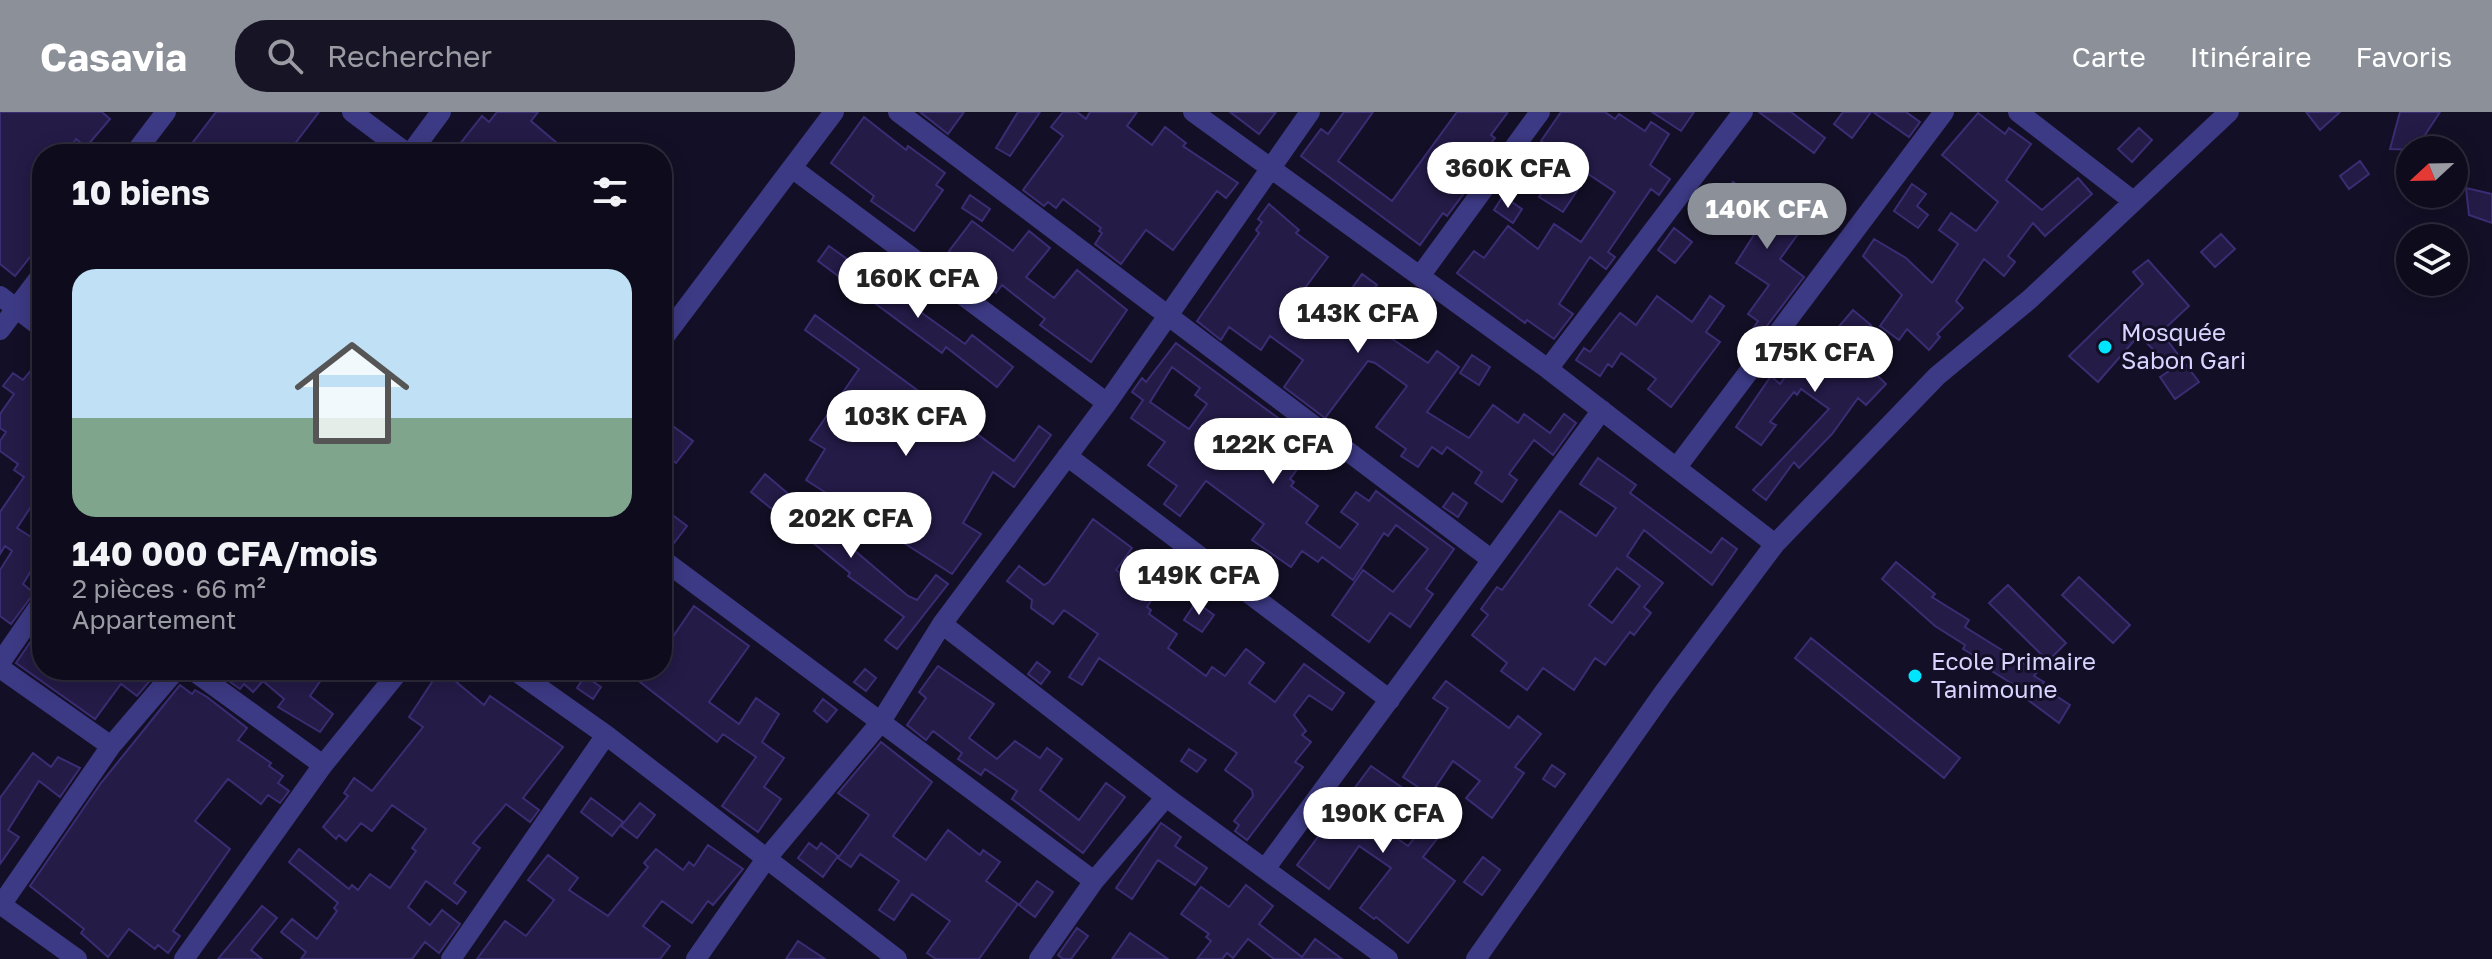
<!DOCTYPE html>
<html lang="fr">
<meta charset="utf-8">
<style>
:root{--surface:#0e0b1c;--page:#171425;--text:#f1f3f6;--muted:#9b9ba3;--line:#2e2b3b;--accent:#8c9099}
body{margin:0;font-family:"Golos Text",sans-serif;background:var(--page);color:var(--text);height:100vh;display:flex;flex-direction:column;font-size:30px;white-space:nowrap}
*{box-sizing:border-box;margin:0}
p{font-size:26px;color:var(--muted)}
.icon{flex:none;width:44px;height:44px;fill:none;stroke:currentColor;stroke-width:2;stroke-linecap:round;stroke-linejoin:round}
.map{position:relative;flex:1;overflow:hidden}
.panel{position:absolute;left:32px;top:32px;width:640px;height:536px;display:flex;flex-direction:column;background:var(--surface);border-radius:32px;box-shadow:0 4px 20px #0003,0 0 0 2px var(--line)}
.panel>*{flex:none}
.needle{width:52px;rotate:248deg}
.fabs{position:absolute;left:2396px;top:24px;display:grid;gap:16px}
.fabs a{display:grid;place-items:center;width:72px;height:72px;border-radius:50%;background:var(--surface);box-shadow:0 4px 20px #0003,0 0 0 2px var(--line);font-size:40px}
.price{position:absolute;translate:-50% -68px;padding:0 18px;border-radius:28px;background:#fff;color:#222;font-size:26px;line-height:52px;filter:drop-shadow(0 2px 4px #0008)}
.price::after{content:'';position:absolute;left:50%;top:48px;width:24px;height:18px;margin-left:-12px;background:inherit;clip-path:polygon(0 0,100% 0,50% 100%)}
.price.active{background:var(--accent);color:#fff}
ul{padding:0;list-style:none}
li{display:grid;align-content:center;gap:16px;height:424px;padding:0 40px}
li span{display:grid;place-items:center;height:248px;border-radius:24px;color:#555}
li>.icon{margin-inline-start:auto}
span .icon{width:144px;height:144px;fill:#fffc;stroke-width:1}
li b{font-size:34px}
h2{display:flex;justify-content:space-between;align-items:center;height:96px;padding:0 40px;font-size:34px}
header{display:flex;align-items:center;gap:48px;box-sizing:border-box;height:112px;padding:0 40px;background:var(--accent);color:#fff}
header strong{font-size:38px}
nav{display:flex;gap:44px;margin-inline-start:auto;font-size:28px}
.search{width:560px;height:72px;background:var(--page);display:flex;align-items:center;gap:20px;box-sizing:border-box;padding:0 28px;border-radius:32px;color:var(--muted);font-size:30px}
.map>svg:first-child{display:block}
.building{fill:#241b47;stroke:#3b2d73;stroke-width:2;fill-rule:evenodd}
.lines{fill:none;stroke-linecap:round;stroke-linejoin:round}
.minor{stroke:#3d3a85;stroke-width:20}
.poi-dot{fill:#00e5ff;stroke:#130f26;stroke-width:3}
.labels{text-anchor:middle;stroke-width:6;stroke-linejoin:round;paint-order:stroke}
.poi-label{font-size:24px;fill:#d9d4ff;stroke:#130f26;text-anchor:start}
</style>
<header>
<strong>Casavia</strong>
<div class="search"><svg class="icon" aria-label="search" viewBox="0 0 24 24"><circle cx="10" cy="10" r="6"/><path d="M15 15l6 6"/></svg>Rechercher</div>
<nav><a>Carte</a><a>Itinéraire</a><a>Favoris</a></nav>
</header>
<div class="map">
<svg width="2492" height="847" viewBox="0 0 2492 847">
<rect width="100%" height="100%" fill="#130f26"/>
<path class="building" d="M0,0h102l8,7 -24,28 -10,-8 -10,15h-24v73l-7,8 7,7 -27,34 -15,-12z
M216,0h103l-32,42h-103z
M497,0h41l-7,9 39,33h-118l30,-38 7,6z
M920,0h44l-16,22z
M1018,0h22l-30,44 -14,-8z
M1063,0h14l9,7 4,-7h47l-10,14 25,19 13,-18 21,16 -3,3 55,37 -12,15 -9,-7 -44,59 -27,-20 -25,34 -26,-20 7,-11 -3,-2 2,-3 -38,-29 -7,9 -8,-6 -4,4 -21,-16 40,-54 -12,-9z
M1230,0h46l-17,22z
M1344,0h29l-35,49 54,40 65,-89h51l-17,23 4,3 -9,12 7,4 -46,62 -4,-3 -23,32 -119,-89 20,-27 7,5z
M1561,0h44l10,7 4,-5 26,17 6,-9 18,12 -19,31 20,14 -11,16 -8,-6 -43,63 7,5 -9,12 -16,-12 -31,47 14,10 -19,25 -27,-19 -2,3 -68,-50 17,-22 10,7 24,-32 30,23 16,-25 27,18 34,-50 -27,-18 -25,38 -24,-15 25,-40 -23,-16z
M1652,0h42l-13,19z
M1759,0h32l34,26 -11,15z
M1843,0h28l-19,26 -18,-14z
M1873,0h33l14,10 -11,15z
M2306,0h34l-20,18z
M2400,0h40l-15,23 -2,15 -33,-1z
M1978,1l27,21 4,-6 22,16 -25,36 36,30 36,-32 14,16 -47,42 -12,-13 -25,33 7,6 -11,14 -20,-17 -28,42 7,7 -26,26 3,3 -11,13 -22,-21 -8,11 -19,-14 22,-31 -39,-39 11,-17 32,19 26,25 26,-39 -19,-14 12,-17 25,18 22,-29 -56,-47z
M864,5l42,33 2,-4 37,27 -9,12 7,5 -29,41 -43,-30 3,-5 -43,-33z
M2139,16l13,12 -20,22 -14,-13z
M2360,49l9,13 -20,15 -9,-13z
M1733,70l49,32 5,-6 19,15 -26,36 24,18 -44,58 -7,-6 5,-8 -10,-7 21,-29 -33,-22 23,-36 -39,-25z
M1912,72l14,10 -9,12 11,9 -10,13 -24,-17z
M2466,76l26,6v29l-23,-8z
M970,83l20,14 -8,12 -20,-13z
M1503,84l19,13 -9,14 -19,-13z
M1816,88l16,12 -11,13 -15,-12z
M1269,92l30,26 -3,3 32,24 -23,31 31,23 26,-37 15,11 -14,18 9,6 -8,11 64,43 9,-12 22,16 -32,45 42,26 24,-33 25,18 6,-9 26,19 14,-19 12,9 -23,32 -19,-15 -25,34 8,6 -15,22 -27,-19 7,-11 -35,-25 -5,7 -10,-7 -14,20 -17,-11 5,-7 -30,-22 31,-41 -32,-23 -7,-2 -43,57 -41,-31 19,-27 -33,-24 -9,14 -32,-23 -8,13 -24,-19 62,-88 -3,-3 6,-8 -4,-3z
M972,109l41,30 16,-20 21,17 -24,29 28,21 23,-28 50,40 -36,52 -51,-37 5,-6 -43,-34 -6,8 -15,-13 3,-3 -35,-26z
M1674,116l18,14 -17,21 -17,-13z
M2221,122l14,15 -20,18 -14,-15z
M829,134l136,98 7,-9 41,32 -16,20 -51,-40 -4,6 -124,-92z
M2148,148l41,46 -28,26 38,50 -24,17 -15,-22 12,-8 -33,-34 -41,47 -29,-26 74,-72 -10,-12z
M1657,184l35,26 18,-26 14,10 -18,26 14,10 -49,65 -23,-18 8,-10 -35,-26 -9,14 -4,-3 -8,12 -24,-16 8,-12 6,4 30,-39 16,12z
M1853,198l18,15 -21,24 36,35 -20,21 -8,-7 -26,36 -33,34 -5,-6 -28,38 -13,-10 76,-81 -28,-20 -4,6 -3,-3 -24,30 6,3 -15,20 -25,-18 35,-51 9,8 39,-57 12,9z
M815,203l199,146 25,-35 12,9 -37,52 -21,-15 -30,51 18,11 -29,40 -146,-94 19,-31 -15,-9 49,-71 -54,-39z
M1176,231l113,83 -4,7 25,19 -20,27 4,3 -3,4 27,20 -12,17 34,25 18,-24 -17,-12 15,-20 13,9 7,-10 78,58 -28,40 7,5 -23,33 -20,-14 -21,29 -37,-27 31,-45 30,22 35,-43 -32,-24 -8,11 -4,-3 -31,47 -31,-23 -4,5 -16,-11 -11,16 -39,-27 12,-16 -58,-43 -26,35 -16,-12 13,-18 -29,-21 17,-23 -34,-24 12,-18 -11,-8 10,-14 4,4zM1172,255l28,21 -5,7 12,9 -18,25 -39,-27z
M1472,243l18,12 -11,18 -19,-12z
M42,245v133l-25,38 25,16v9l-19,31 11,9 -23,31 -11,-8v-46l12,-19 -7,-5 -5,8v-42l24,-35 -10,-7 4,-6 -18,-13v-10l6,-9 -6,-4v-14l14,-20 -11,-8 10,-13 10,7z
M662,306l31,23 -17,22 -14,-10z
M1598,346l38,27 -6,8 81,60 11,-15 15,11 -25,36 -68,-55 -17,26 36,27 -19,24 7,6 -17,22 -4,-3 -25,33 -10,-7 -21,32 -31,-22 -16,22 -26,-19 6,-8 -35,-28 16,-20 -7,-6 16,-22 5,3 58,-79 36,25 20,-28 -36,-24zM1617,456l23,18 -28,37 -23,-18z
M765,362l143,122 9,4 19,-25 12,9 -51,65 -12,-9 19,-23 -56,-41 2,-3 -99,-81z
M1453,381l14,10 -9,14 -15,-10z
M662,395l25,19 -13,17 -12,-10z
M1093,407l39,29 -16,22 38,26 -7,11 4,3 -2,4 28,20 -9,14 38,28 6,-9 13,9 21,-27 18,14 -15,20 26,19 29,-38 40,29 -12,17 -23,-15 -15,20 12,16 -4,4 9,7 -16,20 8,5 -56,73 -12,-9 4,-6 -5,-4 19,-25 -1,-6 -27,-20 12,-17 -138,-95 -17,27 -13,-8 29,-43 -34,-24 -11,14 -22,-16 1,-8 -25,-19 12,-15 25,19 5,-3z
M1896,450l39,32 -3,3 37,23 -4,7 72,45 -3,4 10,6 -3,4 29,19 -11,18 -47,-35 2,-3 -27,-17 2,-3 -26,-16 2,-4 -30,-19 -53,-47z
M2079,465l51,48 -17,18 -51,-48z
M2008,473l58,58 -18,18 -59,-58z
M1196,490l18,13 -12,17 -18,-12z
M694,494l55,40 -40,56 30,22 17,-26 23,16 -17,28 22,16 -20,29 17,12 -23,33 -36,-26 34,-49 -33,-23 -6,8 -77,-60 9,-12h13v-43l12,8z
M42,513v45h117l-22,26 -16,-12 -26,35 -79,-56z
M1811,526l149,120 -16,20 -149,-120z
M1037,550l13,10 -9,12 -13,-10z
M938,554l56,38 -25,34 28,21 18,-18 25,17 7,-10 15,11 -22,31 39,30 27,-37 19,14 -42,56 -71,-54 5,-8 -32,-22 -4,6 -23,-16 4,-6 -29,-22 -7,9 -19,-15 19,-27 -7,-6z
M865,557l11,9 -10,13 -12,-9z
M226,558h102l-18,26 23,18 -13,18 -42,-25 6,-8 -21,-18 -10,11 -9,-8 -4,5 -18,-13z
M440,558h22l-8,10 30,25 6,-9 73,51 -40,51 16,12 -9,12 -24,-18 -33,39 7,5 -26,35 12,9 -9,12 -31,-23 -18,26 22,18 12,-15 18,14 -21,29 -14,-11 -13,17h-111l5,-7 -25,-20 11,-13 25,20 20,-28 -3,-3 4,-5 -49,-41 10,-13 50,40 3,-4 6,5 12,-16 20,14 26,-37 -4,-3 14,-19 -34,-24 -20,26 -11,-8 -15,18 -7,-6 -3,4 -13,-12 25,-31 -4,-3 10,-15 18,13 51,-64 -14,-10z
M585,564l16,11 -8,12 -16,-11z
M1446,569l63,47 9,-12 23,18 -26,33 9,6 -32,45 -26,-20 14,-17 -27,-20 -23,34 -27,-18 45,-69 -15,-10z
M180,573l12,9 3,-4 12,7 40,31 -9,12 33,23 -2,3 14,10 -5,7 11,8 -9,12 -12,-8 -7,9 -33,-25 -33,42 35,28 -57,82 7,5 -12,17 -10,-8 -3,4 -26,-20 -21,28 -27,-24 3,-4 -54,-43 71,-103z
M823,587l14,11 -10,12 -13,-11z
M881,630l51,40 -39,54 33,24 22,-30 32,25 3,-5 17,12 -14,19 32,23 -39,55h-43l-9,-6 23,-32 -38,-27 -18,26 -15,-10 20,-29 -39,-27 -9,13 -13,-9 31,-43 -31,-22z
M1189,637l17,11 -9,12 -16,-11z
M33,641l18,14 7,-10 22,11 -20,29 -21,-16 -31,49 11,7 -19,27v-66z
M1552,653l13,9 -10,13 -12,-8z
M1371,654l36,25 -25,37 26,18 35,-44 14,11 -34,44 32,24 -47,62 -32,-26 -2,2 -14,-11 31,-40 -32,-22 -30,43 -32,-24z
M591,686l32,24 -11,14 -31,-24z
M640,691l15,12 -18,23 -16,-12z
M1161,711l20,14 -6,9 32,22 -12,17 -37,-25 -26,39 -16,-11z
M809,731l8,6 4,-6 17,13 -15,21 -25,-19z
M708,733l35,24 -30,36 -5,-4 -16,22 -30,-22 -19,25 27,20 -10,13h-183l28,-38 21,15 28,-36 -26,-20 20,-25 30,23 -9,12 39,26 40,-49 -4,-4 12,-14 27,21 6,-8 5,4z
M1483,745l17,13 -18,25 -18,-13z
M1037,769l16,11 -18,25 -16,-12z
M1246,773l27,21 -14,18 43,33 13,-18 27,20h-68l-26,-20 -15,19 -6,-5 -5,6h-25l14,-18 -5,-4 3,-3 -28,-20 20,-27 28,20z
M262,794l15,12 -26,32 11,9h-44z
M1077,816l11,8 -17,23h-8l-5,-4z
M1130,821l38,26h-56z
M798,829l27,18h-39z"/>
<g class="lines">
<path class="minor" d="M352,0l56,42
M898,0l594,448
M1193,0l355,257 227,175
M2018,0l115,89
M134,42l32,-42
M410,42l31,-42
M792,56l315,235
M1420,164l120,-164
M0,184l42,32
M0,218l42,-56
M662,228l172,-228
M1548,257l195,-257
M1067,344l323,244
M1677,355l267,-355
M662,447l432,322
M942,512l224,173 222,162
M0,551l42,-61
M0,556l111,78
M192,558l131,95
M514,558l92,65 291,224
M1265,757l337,-459
M0,792l77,55
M1,793l110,-159 65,-76
M184,847l139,-194 77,-95
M451,847l155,-224
M696,847l70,-100 114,-136 62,-99 165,-221 203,-291
M1039,847l55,-78 72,-84
M1476,847l188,-267 111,-148 162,-168 93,-77 199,-187"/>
</g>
<g class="poi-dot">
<circle cx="2105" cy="235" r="8"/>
<circle cx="1915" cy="564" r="8"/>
</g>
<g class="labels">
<g class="poi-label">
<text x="2121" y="229">Mosquée<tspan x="2121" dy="28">Sabon Gari</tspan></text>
<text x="1931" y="558">Ecole Primaire<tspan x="1931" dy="28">Tanimoune</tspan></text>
</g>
</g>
</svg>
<div class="fabs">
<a><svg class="needle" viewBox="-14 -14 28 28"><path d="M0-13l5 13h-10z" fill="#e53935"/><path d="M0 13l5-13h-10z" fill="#9b9ba3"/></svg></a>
<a><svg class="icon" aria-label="layers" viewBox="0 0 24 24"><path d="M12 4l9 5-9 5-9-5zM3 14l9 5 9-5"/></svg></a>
</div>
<b class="price" style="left:1508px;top:98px">360K CFA</b>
<b class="price active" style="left:1767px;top:139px">140K CFA</b>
<b class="price" style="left:918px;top:208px">160K CFA</b>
<b class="price" style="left:1358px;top:243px">143K CFA</b>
<b class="price" style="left:1815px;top:282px">175K CFA</b>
<b class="price" style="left:906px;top:346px">103K CFA</b>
<b class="price" style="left:1273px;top:374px">122K CFA</b>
<b class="price" style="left:851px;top:448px">202K CFA</b>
<b class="price" style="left:1199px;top:505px">149K CFA</b>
<b class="price" style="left:1383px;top:743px">190K CFA</b>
<section class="panel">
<h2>10 biens<svg class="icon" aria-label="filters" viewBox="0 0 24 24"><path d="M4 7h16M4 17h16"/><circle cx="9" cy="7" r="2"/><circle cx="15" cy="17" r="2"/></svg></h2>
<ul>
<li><span style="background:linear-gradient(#bfe0f5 60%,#7fa58c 0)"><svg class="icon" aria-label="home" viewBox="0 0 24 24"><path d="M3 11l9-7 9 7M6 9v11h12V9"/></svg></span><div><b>140 000 CFA/mois</b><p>2 pièces · 66 m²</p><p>Appartement</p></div></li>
</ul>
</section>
</div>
